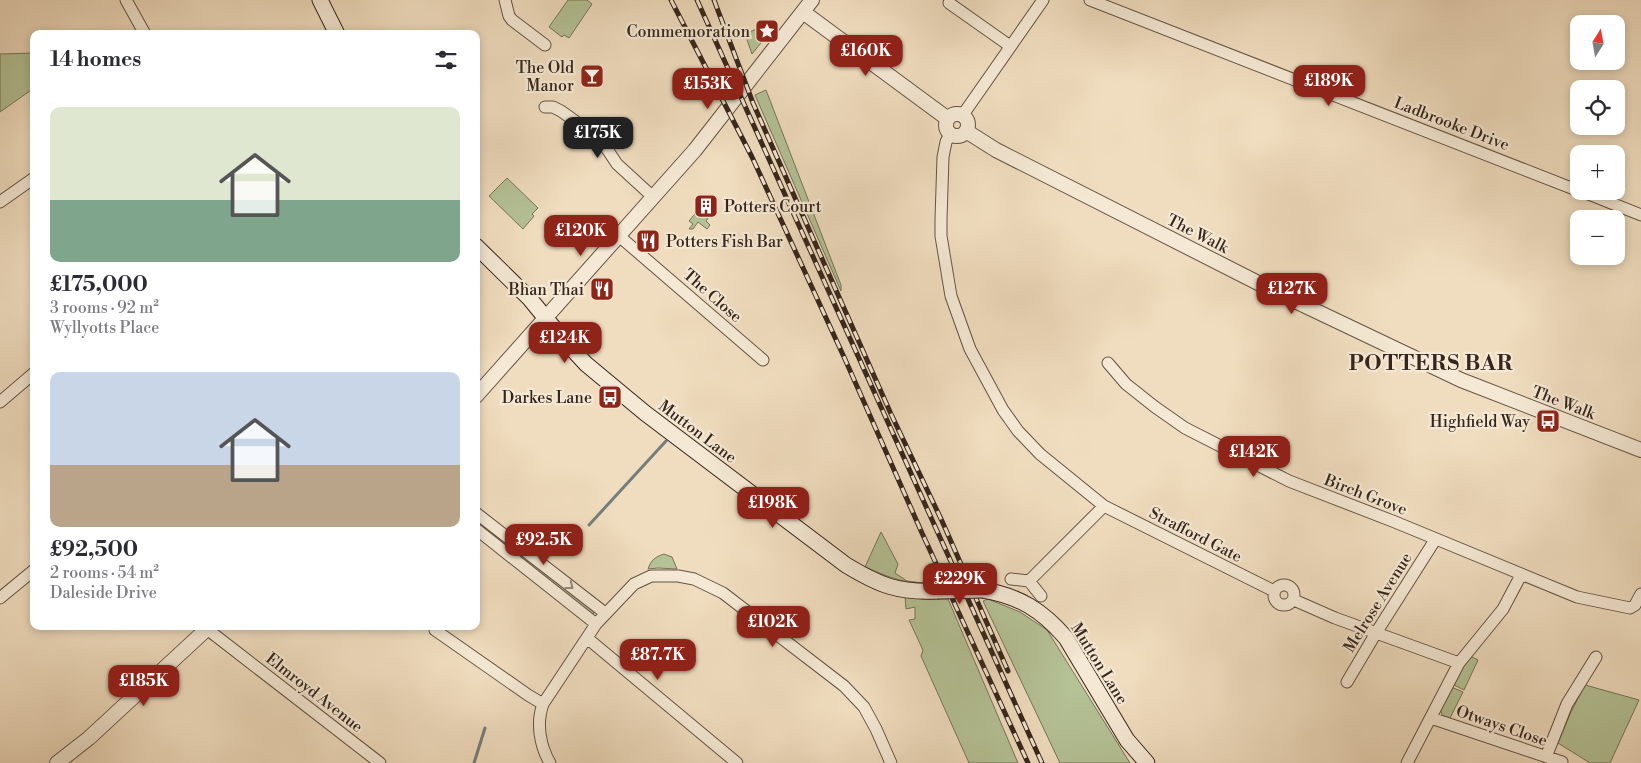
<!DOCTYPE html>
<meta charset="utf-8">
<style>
:root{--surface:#fff;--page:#f7f7f7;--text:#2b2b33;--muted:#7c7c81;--accent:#8f2418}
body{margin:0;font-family:"Libre Bodoni",serif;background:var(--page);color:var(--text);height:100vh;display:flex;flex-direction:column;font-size:19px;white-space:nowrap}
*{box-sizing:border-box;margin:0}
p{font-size:16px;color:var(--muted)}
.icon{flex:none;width:28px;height:28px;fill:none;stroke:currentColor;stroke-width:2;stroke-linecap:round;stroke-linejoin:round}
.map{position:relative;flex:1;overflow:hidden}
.details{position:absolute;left:30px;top:30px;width:450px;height:600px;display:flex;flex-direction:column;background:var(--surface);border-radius:10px;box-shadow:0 2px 8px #0003}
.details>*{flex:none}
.needle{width:32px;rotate:11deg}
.buttons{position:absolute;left:1570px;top:15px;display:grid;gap:10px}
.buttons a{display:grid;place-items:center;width:55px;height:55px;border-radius:10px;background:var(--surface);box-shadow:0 2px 8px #0003;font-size:25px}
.price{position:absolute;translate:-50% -42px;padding:0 11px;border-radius:10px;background:var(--accent);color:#fff;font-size:16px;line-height:32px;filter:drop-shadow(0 1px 2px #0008)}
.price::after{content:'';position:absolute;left:50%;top:30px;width:15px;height:11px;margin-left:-8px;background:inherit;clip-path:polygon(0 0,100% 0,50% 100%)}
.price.selected{background:#222;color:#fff}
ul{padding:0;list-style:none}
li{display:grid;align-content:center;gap:10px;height:265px;padding:0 20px}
li span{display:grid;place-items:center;height:155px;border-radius:10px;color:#555}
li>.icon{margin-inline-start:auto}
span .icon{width:90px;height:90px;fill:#fffc;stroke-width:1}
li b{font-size:21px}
h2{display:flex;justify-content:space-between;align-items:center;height:60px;padding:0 20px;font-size:21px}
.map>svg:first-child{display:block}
.green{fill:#b4c296;stroke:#757459}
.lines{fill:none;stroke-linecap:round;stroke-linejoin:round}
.stream{stroke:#747e7b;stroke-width:3}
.minor-casing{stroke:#645345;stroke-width:13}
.tertiary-casing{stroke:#645345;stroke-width:16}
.secondary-casing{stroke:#36251c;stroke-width:17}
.minor{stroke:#f5e9d5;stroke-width:11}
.tertiary{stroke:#f5e9d5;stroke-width:14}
.secondary{stroke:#f5e9d5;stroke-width:15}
.rail-casing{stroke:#36251c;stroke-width:5}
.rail{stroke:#f5e9d5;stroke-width:3;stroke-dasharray:9;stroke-linecap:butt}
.secondary-bridge-casing{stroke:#36251c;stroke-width:17;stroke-linecap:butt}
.secondary-bridge{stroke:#f5e9d5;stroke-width:15}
.oneway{stroke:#968778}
.labels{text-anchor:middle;stroke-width:4.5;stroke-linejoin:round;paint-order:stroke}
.poi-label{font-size:16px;fill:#36251c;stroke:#f5e9d5;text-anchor:end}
.street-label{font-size:16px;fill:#36251c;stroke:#f5e9d5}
.district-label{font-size:21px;font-weight:bold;letter-spacing:1px;fill:#36251c;stroke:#f5e9d5}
</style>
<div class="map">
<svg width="1641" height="763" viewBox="0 0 1641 763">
<rect width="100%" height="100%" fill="#f0ddbf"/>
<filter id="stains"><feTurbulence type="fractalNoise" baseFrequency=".004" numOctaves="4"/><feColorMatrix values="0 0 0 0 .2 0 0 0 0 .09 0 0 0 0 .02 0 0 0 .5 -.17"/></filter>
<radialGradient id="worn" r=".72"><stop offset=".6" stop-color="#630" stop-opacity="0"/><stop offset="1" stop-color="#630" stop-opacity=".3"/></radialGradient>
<path class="green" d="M568,0h19l5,4 -23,34 -5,-3 -2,2 -13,-10z
M769,21l8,2 -25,31 -7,-20 16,-7 1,5 3,-1z
M34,53v35l-34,24v-58z
M766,90l75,195v6l-86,-196z
M507,178l31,30 -6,6 2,2 -11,13 -34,-33z
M701,207l8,6 -1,3 1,1 -3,4 4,4 -3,4 -9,-7 -5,7h-4l4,-5 -4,-3z
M881,532l17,32 -3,9 12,8 16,2c-22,0 -39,-8 -58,-16z
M499,535l95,75v3l-2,1 -95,-74z
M664,554l8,3 5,12 -19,-1 -10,1c3,-9 7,-12 16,-15z
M905,597l19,2h24l70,164h-49l-48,-107 2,-6 -14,-30 6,-1v-12l-9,2z
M988,599l32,13 27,18 83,133h-70l-77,-162z
M1470,656l8,4 -14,30 -12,-6z
M1585,685l54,15 -29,63h-20l-32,-20 13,-31z
M1451,687l12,5 -14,28 -7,-5 -2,-7z"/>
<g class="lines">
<path class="stream" d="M589,525l77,-84
M474,763l11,-35"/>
<g class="minor-casing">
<path id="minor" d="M126,0l19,34
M505,0l4,16 3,4 33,25
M1090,0l489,191
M949,3l61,43
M545,107h8l8,4 32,23 10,9 14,21 36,33
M962,116l81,-116
M950,134l-4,8 -3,15 -2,62v17l10,60 19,53 33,61 15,21 22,23 64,52 170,85
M1581,191l60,24
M0,202l34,-24
M619,236l144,124
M1108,363l18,21 29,23 30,21 104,53 106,41 182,75 53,11 5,-3 6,-11
M0,402l34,-29
M476,513l129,100
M476,529l120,95
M1011,579l18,2 75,-75
M1029,581l12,15
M1274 595a10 10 0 1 1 20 0a10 10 0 1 1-20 0Z
M0,598l34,-28
M1294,600l41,18 124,45
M207,629l173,134
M435,630l93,65 15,9
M587,638l150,125
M1347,682l29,-49 59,-93
M1431,718l131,44
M1546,757l21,-53 29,-47
M550,763c-10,-17 -14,-40 -7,-59l53,-80 38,-40 17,-8h27l16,3 29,14 121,93 20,21 12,22 15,34
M1407,763l52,-100 44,-54 18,-34"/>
</g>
<g class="tertiary-casing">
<path id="tertiary" d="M803,12l145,107
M946 125a11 11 0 1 1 22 0a11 11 0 1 1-22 0Z
M966,131l30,19 278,141 187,89 180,70
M476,396l219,-246 117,-150
M57,763l32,-25 121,-112"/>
</g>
<g class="secondary-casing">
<path id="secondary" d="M320,0l17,34
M476,246l54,53 32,39 24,26 59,49 201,152c33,20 52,28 91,26
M983,590c36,6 59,20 83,48l61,102 20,23"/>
</g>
<use href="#minor" class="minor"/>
<use href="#tertiary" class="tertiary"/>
<use href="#secondary" class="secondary"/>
<g class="rail-casing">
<path id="rail" d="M671,0l81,157 92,200 78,176 106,230
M697,0l345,763
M714,0l39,103 19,43 119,268 51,107 66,150"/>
</g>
<use href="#rail" class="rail"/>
<g class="secondary-bridge-casing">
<path id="secondary-bridge" d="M937,591l46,-1"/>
</g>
<use href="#secondary-bridge" class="secondary-bridge"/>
</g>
<defs><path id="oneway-chevron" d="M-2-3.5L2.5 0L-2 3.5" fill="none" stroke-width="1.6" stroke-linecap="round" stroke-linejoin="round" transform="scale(1.25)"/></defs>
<use class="oneway" href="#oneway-chevron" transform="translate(570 586) rotate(38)"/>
<defs>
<g id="sight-square" transform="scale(1.25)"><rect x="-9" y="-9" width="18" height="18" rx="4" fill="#8f2418" stroke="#f5e9d5"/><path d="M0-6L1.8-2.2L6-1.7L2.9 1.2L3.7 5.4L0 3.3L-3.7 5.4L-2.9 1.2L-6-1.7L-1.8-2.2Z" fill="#fff"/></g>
<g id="bar-square" transform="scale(1.25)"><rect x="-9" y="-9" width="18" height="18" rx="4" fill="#8f2418" stroke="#f5e9d5"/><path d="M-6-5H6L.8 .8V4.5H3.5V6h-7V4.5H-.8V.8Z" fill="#fff"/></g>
<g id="building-square" transform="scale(1.25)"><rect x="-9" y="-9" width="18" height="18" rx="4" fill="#8f2418" stroke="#f5e9d5"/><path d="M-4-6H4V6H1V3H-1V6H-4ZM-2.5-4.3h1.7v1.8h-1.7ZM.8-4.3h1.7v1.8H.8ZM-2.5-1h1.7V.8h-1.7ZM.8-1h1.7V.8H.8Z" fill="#fff"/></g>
<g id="restaurant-square" transform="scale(1.25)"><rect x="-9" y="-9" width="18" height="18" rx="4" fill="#8f2418" stroke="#f5e9d5"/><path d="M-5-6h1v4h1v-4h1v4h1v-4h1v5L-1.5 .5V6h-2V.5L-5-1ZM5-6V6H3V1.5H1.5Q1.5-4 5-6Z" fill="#fff"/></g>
<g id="bus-square" transform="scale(1.25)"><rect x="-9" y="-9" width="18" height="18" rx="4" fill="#8f2418" stroke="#f5e9d5"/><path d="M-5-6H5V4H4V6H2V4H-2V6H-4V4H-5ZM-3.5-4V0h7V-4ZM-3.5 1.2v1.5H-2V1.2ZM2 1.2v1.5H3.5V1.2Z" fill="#fff"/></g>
</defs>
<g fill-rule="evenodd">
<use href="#sight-square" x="767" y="31"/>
<use href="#bar-square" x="592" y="76"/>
<use href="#building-square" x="706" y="206"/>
<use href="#restaurant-square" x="648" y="241"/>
<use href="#restaurant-square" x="602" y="289"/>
<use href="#bus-square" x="610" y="397"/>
<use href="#bus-square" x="1548" y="421"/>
</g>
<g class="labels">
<g class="poi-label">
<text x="750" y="37">Commemoration</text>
<text x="574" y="73">The Old<tspan x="574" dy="18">Manor</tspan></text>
<text x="724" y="212" text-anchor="start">Potters Court</text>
<text x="666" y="247" text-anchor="start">Potters Fish Bar</text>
<text x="584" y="295">Bhan Thai</text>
<text x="592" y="403">Darkes Lane</text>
<text x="1530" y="427">Highfield Way</text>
</g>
<g class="street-label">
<text transform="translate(1452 123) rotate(21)" y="6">Ladbrooke Drive</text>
<text transform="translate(1198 233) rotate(27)" y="6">The Walk</text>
<text transform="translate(713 295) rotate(41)" y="6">The Close</text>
<text transform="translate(1564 402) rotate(21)" y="6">The Walk</text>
<text transform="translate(698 431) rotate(37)" y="6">Mutton Lane</text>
<text transform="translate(1366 494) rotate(21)" y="6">Birch Grove</text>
<text transform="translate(1196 534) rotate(27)" y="6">Strafford Gate</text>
<text transform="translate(1377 602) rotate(-58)" y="6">Melrose Avenue</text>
<text transform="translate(1100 663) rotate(58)" y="6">Mutton Lane</text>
<text transform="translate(315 692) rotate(38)" y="6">Elmroyd Avenue</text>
<text transform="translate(1502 725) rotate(19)" y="6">Otways Close</text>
</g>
<g class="district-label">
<text x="1431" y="370">POTTERS BAR</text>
</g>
</g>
<rect width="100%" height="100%" filter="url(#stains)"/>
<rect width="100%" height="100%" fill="url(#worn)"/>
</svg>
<div class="buttons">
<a><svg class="needle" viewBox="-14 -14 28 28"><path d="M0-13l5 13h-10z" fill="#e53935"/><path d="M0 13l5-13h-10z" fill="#7c7c81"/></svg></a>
<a><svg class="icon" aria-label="locate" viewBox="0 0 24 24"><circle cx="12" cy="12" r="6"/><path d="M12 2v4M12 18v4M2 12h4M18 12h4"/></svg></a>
<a>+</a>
<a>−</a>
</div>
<b class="price" style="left:866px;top:77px">£160K</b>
<b class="price" style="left:1329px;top:107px">£189K</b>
<b class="price" style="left:708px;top:110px">£153K</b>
<b class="price selected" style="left:598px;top:159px">£175K</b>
<b class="price" style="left:581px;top:257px">£120K</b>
<b class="price" style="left:1292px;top:315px">£127K</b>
<b class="price" style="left:565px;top:364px">£124K</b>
<b class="price" style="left:1254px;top:478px">£142K</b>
<b class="price" style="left:773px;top:529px">£198K</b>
<b class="price" style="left:544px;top:566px">£92.5K</b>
<b class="price" style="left:960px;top:605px">£229K</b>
<b class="price" style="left:773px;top:648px">£102K</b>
<b class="price" style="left:658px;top:681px">£87.7K</b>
<b class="price" style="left:144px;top:707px">£185K</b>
<section class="details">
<h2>14 homes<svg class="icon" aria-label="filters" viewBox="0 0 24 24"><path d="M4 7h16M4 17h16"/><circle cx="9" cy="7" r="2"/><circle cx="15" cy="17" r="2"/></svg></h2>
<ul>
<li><span style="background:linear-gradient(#dfe7d0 60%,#7fa58c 0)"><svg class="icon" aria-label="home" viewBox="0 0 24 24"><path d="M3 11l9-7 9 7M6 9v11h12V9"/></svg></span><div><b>£175,000</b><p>3 rooms · 92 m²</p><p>Wyllyotts Place</p></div></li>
<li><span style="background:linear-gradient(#c9d6e8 60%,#b9a48a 0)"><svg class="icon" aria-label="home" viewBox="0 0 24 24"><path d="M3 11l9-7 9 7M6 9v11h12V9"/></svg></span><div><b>£92,500</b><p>2 rooms · 54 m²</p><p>Daleside Drive</p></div></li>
</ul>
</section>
</div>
